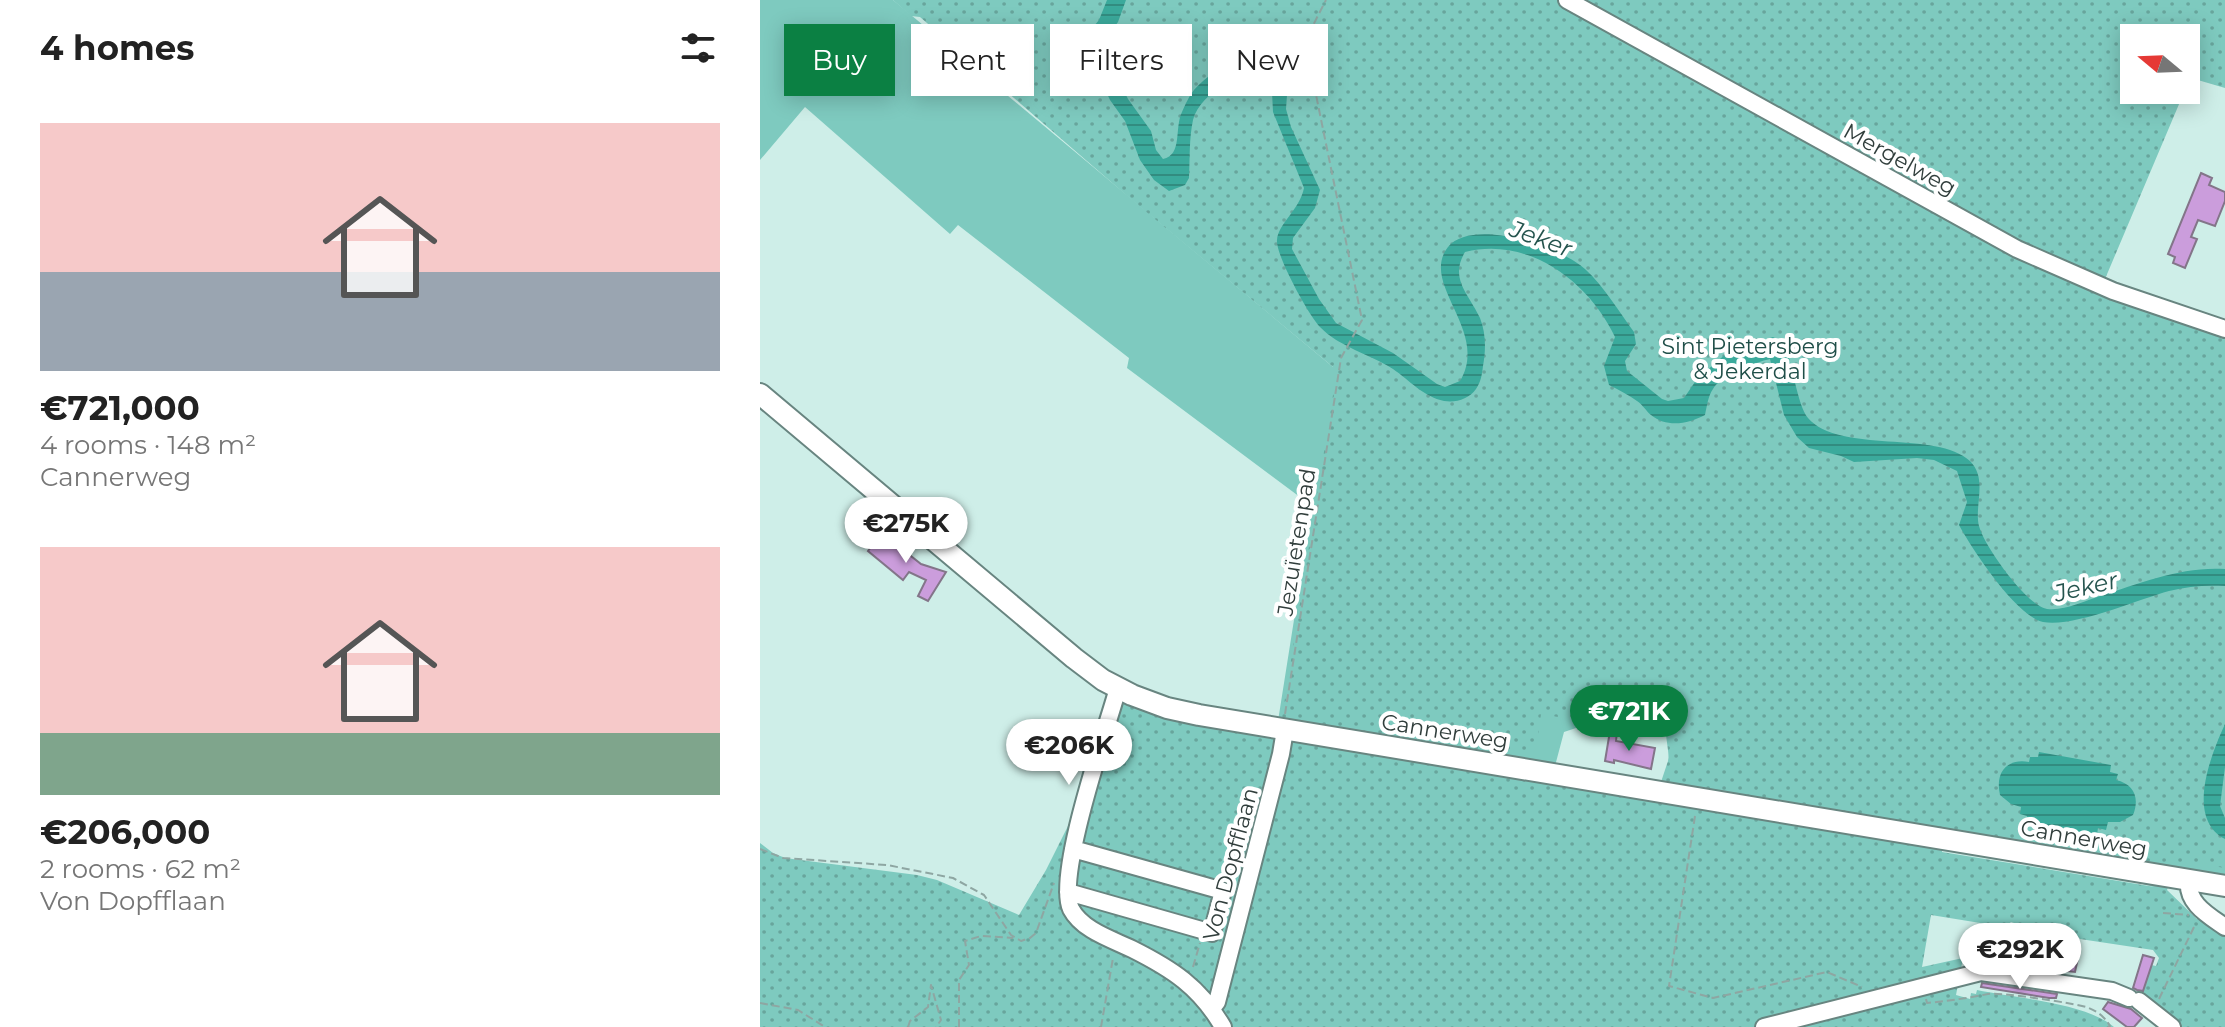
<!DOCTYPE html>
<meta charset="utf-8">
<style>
:root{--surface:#fff;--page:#f6f6f6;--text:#222;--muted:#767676;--accent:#0b8043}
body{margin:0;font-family:Montserrat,sans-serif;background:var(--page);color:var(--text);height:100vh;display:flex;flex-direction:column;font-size:30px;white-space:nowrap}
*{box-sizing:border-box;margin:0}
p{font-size:26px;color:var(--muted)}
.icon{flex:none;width:44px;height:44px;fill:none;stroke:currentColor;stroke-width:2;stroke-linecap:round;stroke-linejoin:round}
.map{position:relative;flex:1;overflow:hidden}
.drawer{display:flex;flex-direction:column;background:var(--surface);width:760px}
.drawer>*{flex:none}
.top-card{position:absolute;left:24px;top:24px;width:760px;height:72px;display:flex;gap:16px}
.needle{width:52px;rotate:289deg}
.fabs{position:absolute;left:1360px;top:24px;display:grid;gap:16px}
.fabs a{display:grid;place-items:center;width:80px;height:80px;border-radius:0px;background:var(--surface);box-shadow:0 4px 20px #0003;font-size:40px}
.price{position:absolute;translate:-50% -68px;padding:0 18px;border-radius:28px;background:#fff;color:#222;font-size:26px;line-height:52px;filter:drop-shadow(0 2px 4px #0008)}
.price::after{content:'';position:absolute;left:50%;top:48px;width:24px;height:18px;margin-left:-12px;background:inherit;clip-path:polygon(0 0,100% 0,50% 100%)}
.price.current{background:var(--accent);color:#fff}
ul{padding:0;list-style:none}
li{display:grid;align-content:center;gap:16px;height:424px;padding:0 40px}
li span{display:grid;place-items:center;height:248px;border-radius:0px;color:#555}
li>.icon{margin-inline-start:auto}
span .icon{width:144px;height:144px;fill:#fffc;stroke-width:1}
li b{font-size:34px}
h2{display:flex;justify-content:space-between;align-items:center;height:96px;padding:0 40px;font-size:34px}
.chip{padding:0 28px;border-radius:0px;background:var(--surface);box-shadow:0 4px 20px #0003;font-size:28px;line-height:72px}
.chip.current{background:var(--accent);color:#fff}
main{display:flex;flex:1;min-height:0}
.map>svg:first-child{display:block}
.grass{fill:#7ecabf}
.park{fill:url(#park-dots);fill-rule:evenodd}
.water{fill:url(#water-rules)}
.building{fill:#cb9ddc;stroke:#837589;stroke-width:2}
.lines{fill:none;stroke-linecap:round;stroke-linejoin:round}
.minor-casing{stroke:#688580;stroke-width:20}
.major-casing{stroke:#688580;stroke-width:24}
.path{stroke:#8ea6a2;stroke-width:2;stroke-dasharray:8 4;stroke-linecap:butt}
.minor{stroke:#fff;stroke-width:16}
.major{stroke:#fff;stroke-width:20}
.labels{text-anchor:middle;stroke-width:8;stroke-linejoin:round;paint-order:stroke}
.street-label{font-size:22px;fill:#313e3c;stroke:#fff}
.park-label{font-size:22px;fill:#204f49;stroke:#fff}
.water-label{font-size:24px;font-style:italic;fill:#25544e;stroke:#fff}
</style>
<main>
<section class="drawer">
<h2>4 homes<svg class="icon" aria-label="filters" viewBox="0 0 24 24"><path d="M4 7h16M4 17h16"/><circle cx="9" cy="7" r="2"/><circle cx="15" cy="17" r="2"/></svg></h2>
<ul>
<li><span style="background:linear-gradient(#f6c9c9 60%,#9aa5b1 0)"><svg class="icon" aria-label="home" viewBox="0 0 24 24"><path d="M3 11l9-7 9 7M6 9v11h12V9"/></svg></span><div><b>€721,000</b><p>4 rooms · 148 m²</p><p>Cannerweg</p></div></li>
<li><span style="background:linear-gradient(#f6c9c9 75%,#7fa58c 0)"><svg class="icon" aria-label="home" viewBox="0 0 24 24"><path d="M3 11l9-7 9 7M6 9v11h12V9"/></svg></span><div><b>€206,000</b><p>2 rooms · 62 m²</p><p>Von Dopfflaan</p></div></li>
</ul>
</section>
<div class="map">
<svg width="1465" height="1027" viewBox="0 0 1465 1027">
<defs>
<pattern id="park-dots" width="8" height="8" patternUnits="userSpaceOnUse" patternTransform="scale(2)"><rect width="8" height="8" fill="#7ecabf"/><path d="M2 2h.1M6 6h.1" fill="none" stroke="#68a59c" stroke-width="1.8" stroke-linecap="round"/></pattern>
<pattern id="water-rules" width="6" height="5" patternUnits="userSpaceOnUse" patternTransform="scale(2)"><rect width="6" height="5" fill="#3baa9c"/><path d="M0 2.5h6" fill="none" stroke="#328c80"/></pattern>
</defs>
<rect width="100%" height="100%" fill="#ceeee8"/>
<path class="grass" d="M0,0h133l440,367 892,472v40l-559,-96c2,-20 10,-68 -13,-79 -10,-4 -28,-2 -39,-3l-23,22 -27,9 -9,34 -277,-45 34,-215 -185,-138 2,-10 -171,-133 -8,9 -145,-127 -45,53z"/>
<path class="park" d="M133,0h1332v88l-34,-10 -5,10v-50h-52v52h51l-80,189 93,31 27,12v546l-37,-6 -12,4 -9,24 30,29 3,-6 25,17v97h-55l-30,-29 11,-33 5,1 3,-8 -6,-8 -73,-11 -5,-5 -5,3 -54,-8 -2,-6 -3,-1 -6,5 -74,-12 -9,52 41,-9 -7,37 14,4 1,-6 5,1 1,-4c38,8 109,13 137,37h-1354v-184l13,10 12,5 132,17 20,5 82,35 27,-45 30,-60 34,-116 169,27v-4h3l54,-341 -4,-3 1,-6 -201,-167 -212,-183 -9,-1zM855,701l37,2 11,9 6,46 -8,24 -193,-32 68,1 5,-37 34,6zM1182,848l181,31 32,8 -213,-35z"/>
<path class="water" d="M347,0h19l-8,22 -16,22 1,5 25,50 23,32 5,19 7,9c20,-4 11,-31 19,-47 3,-7 7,-16 12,-22 12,-14 55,-46 74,-46 8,-1 16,5 22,10l-4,55 5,18 29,63 -5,18 -22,30 -1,11 27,50 17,24 57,30 44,31 8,3 15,-6c30,-50 -41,-97 -12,-134 25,-30 113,0 137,22 19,17 34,43 49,63l2,12 -11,17 2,10 35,28 6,2 16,-3 13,-19 31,-27 45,-15 11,6c8,17 13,62 24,75 31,36 129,12 162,43 18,18 4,44 9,65 5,20 48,80 68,83 18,2 37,-8 53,-13 40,-13 83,-30 125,-27v17c-19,-1 -37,0 -56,5 -30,8 -96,37 -126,31 -27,-6 -71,-73 -84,-97l8,-23 -10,-31 -23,-11 -17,-2 -63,4 -13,-6 -32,-8 -12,-11 -13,-22 -14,-56c-14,3 -50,17 -57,30 -5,7 -6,17 -8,26 -17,9 -38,13 -54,0 -5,-4 -8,-10 -14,-14 -8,-6 -18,-11 -28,-16l-5,-19 11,-29c-26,-55 -86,-101 -150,-85 -16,27 4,42 15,66 6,15 6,32 3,48 -1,8 -2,16 -7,23 -7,10 -20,14 -32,12 -20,-4 -35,-21 -51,-32 -23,-15 -54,-22 -73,-42 -11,-11 -45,-73 -43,-87 1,-16 23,-31 27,-52l-31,-76 -1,-20 6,-27 -6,-3c-25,7 -72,30 -79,58 -4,18 -3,39 -4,58l-4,7 -16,6 -15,-11 -14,-20 -15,-39 -15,-21 -26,-55v-7l15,-18z
M1465,724v43l-5,39 5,12v21c-40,-21 -14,-84 0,-115z
M1279,752l72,13 -1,7 8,2 -2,6c18,4 24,18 17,35l-13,7h-12l-2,8 -8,-2 -1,7 -71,-12 1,-7 -7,-2 1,-7 -10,-3 -11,-9c-5,-22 6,-37 29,-33l1,-5h8z"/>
<path class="building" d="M1441,173l11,5 -3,7 16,7v9l-10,25 -17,-6 -7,17 6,2 -12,29 -12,-5 2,-6 -7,-3z
M122,533l39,31 25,8 -18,29 -10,-5 8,-16 -17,-8 -6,8 -35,-29z
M850,731l7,1 -1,9 39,7 -4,21 -37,-9v3l-9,-2z
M1248,945l13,3v5l37,6 1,-4 19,3 -3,14 -70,-8z
M1383,955l11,3 -11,33 -6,-1 -4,-2z
M1222,983l75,11 -1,4h-7l-68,-11z
M1348,1002l23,7 11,9 -8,9h-7l-24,-18z"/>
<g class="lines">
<g class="minor-casing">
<path id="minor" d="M807,0l450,249 96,42 112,38
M358,688c-11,40 -63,188 -47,221 11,21 40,30 61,40 40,20 68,38 91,78
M1429,880c-3,23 19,35 36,47
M308,892l144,41 11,-42 -150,-42
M1379,1001l33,26
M453,1007l4,-5 64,-248 4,-24
M1004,1027l217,-55 131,19 17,7"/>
</g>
<g class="major-casing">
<path id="major" d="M0,394l314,264 29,22 29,15 35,13 32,7 1026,171"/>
</g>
<path class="path" d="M525,714l56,-356 21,-38 -57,-279 21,-41
M935,816l-26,170 44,12 114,-26 35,15
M0,849l23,9 104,7 66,13 31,17 27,40 10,6 9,-3 6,-5 18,-50
M1403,913l26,2
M433,967l7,-24
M1166,999l1,4c21,-2 41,-5 61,-9 12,-2 85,9 98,13 11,4 18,9 24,19l-2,1
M1399,999l36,-74
M0,1003l38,7 27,17
M148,1027l2,-6 18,-14 3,-22 10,35 -5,7
M199,1027v-47l10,-15 -4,-24 16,-5 32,2
M341,1027l12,-69"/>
<use href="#minor" class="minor"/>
<use href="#major" class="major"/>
</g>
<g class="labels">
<g class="street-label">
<text transform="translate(1140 159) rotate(29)" y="8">Mergelweg</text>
<text transform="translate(536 542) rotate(-81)" y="8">Jezuïetenpad</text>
<text transform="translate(685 731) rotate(9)" y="8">Cannerweg</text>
<text transform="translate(1324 838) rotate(10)" y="8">Cannerweg</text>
<text transform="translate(470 864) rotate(-75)" y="8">Von Dopfflaan</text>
</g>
<g class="park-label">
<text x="990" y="354">Sint Pietersberg<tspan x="990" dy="25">&amp; Jekerdal</tspan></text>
</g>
<g class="water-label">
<text transform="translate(781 239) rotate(20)" y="8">Jeker</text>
<text transform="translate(1326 587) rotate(-13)" y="8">Jeker</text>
</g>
</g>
</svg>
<div class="fabs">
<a><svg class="needle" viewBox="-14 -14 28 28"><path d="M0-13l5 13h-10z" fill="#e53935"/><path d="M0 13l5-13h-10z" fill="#767676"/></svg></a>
</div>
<b class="price" style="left:146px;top:565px">€275K</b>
<b class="price current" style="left:869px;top:753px">€721K</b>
<b class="price" style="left:309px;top:787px">€206K</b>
<b class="price" style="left:1260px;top:991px">€292K</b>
<div class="top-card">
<a class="chip current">Buy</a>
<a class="chip">Rent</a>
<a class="chip">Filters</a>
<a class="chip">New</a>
</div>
</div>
</main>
